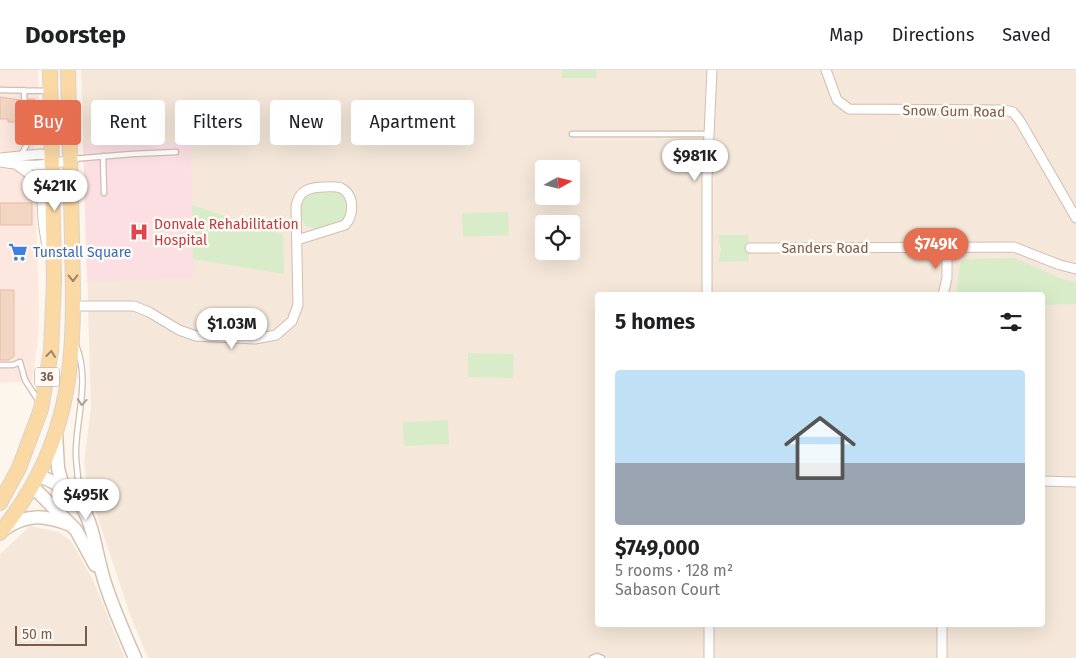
<!DOCTYPE html>
<meta charset="utf-8">
<style>
:root{--surface:#fff;--page:#f6f6f6;--text:#202124;--muted:#757577;--line:#e0e0e0;--accent:#e76f51}
body{margin:0;font-family:"Fira Sans",sans-serif;background:var(--page);color:var(--text);height:100vh;display:flex;flex-direction:column;font-size:19px;white-space:nowrap}
*{box-sizing:border-box;margin:0}
p{font-size:16px;color:var(--muted)}
.icon{flex:none;width:28px;height:28px;fill:none;stroke:currentColor;stroke-width:2;stroke-linecap:round;stroke-linejoin:round}
.map{position:relative;flex:1;overflow:hidden}
.drawer{position:absolute;left:595px;top:222px;width:450px;height:335px;display:flex;flex-direction:column;background:var(--surface);border-radius:5px;box-shadow:0 5px 20px #0002}
.drawer>*{flex:none}
.top-card{position:absolute;left:15px;top:30px;width:475px;height:45px;display:flex;gap:10px}
.needle{width:32px;rotate:82deg}
.tools{position:absolute;left:535px;top:90px;display:grid;gap:10px}
.tools a{display:grid;place-items:center;width:45px;height:45px;border-radius:5px;background:var(--surface);box-shadow:0 5px 20px #0002;font-size:25px}
.scale{position:absolute;left:15px;bottom:12px;width:72px;box-sizing:border-box;padding-left:5px;border:2px solid #7a5c4d;border-top:0;font-size:14px;line-height:18px;white-space:nowrap;color:#7a5c4d;-webkit-text-stroke:4px #fffaf3;paint-order:stroke}
.price{position:absolute;translate:-50% -42px;padding:0 11px;border-radius:18px;background:#fff;color:#222;font-size:16px;line-height:32px;filter:drop-shadow(0 1px 2px #0008)}
.price::after{content:'';position:absolute;left:50%;top:30px;width:15px;height:11px;margin-left:-8px;background:inherit;clip-path:polygon(0 0,100% 0,50% 100%)}
.price.active{background:var(--accent);color:#fff}
ul{padding:0;list-style:none}
li{display:grid;align-content:center;gap:10px;height:265px;padding:0 20px}
li span{display:grid;place-items:center;height:155px;border-radius:5px;color:#555}
li>.icon{margin-inline-start:auto}
span .icon{width:90px;height:90px;fill:#fffc;stroke-width:1}
li b{font-size:21px}
h2{display:flex;justify-content:space-between;align-items:center;height:60px;padding:0 20px;font-size:21px}
.chip{padding:0 18px;border-radius:5px;background:var(--surface);box-shadow:0 5px 20px #0002;font-size:18px;line-height:45px}
.chip.active{background:var(--accent);color:#fff}
header{display:flex;align-items:center;gap:30px;box-sizing:border-box;height:70px;padding:0 25px;background:var(--surface);border-bottom:1px solid var(--line)}
header strong{font-size:24px}
nav{display:flex;gap:28px;margin-inline-start:auto;font-size:18px}
.map>svg:first-child{display:block}
.residential{fill:#f5e8da;fill-rule:evenodd}
.commercial{fill:#fde8e0}
.medical{fill:#fbdfe3}
.green{fill:#d8ecc9}
.building{fill:#f3d5c3;stroke:#e6bba3}
.lines{fill:none;stroke-linecap:round;stroke-linejoin:round}
.service-casing{stroke:#d1beb0;stroke-width:7}
.minor-casing{stroke:#d1beb0;stroke-width:11}
.secondary-casing{stroke:#d6c0b0;stroke-width:15}
.primary-casing{stroke:#dad1cd;stroke-width:16}
.service{stroke:#fff;stroke-width:4.5}
.minor{stroke:#fff;stroke-width:9}
.secondary{stroke:#fff;stroke-width:12}
.primary{stroke:#fbd9a5;stroke-width:14}
.oneway{stroke:#a18267}
.oneway2{stroke:#af9d94}
.labels{text-anchor:middle;stroke-width:5;stroke-linejoin:round;paint-order:stroke}
.shield{fill:#fffaf3;stroke:#a28b7f;stroke-width:1}
.shield-label{font-size:12px;font-weight:bold;fill:#7a5c4d}
.street-label{font-size:14px;fill:#7a5c4d;stroke:#fffaf3}
.health-label{font-size:14px;fill:#be3a42;stroke:#fffaf3;text-anchor:start}
.shop-label{font-size:14px;fill:#366cbe;stroke:#fffaf3;text-anchor:start}
</style>
<header>
<strong>Doorstep</strong>
<nav><a>Map</a><a>Directions</a><a>Saved</a></nav>
</header>
<div class="map">
<svg width="1076" height="588" viewBox="0 0 1076 588">
<rect width="100%" height="100%" fill="#fdf6ec"/>
<path class="residential" d="M81,0h995v588h-928l-19,-46 -42,-127 -3,-23 7,-56zM544,99h27v27h-27zM544,154h27v27h-27zM598,225h444v330h-444z
M30,456l29,6 12,9 22,39 32,78h-125v-104z"/>
<path class="commercial" d="M0,0h38l2,69 -6,6 5,168 -1,27 -6,41 -32,2z"/>
<path class="medical" d="M191,72l3,136 -107,4 -4,-137z"/>
<path class="green" d="M562,0h34l1,8h-35z
M444,30l12,10 -22,27 -12,-10z
M334,122c14,3 15,16 10,27l-28,10 -10,-3c-4,-4 -5,-8 -5,-15 1,-23 15,-18 33,-19z
M192,135l91,30 1,39 -91,-15z
M508,142l1,23 -46,2 -1,-24z
M718,165h31v26l-31,1 3,-12z
M1015,188l47,21 14,3v22l-33,1 -1,-10h-86l4,-32 4,-4z
M468,283l46,1 -1,24 -45,-1z
M448,350l1,24 -45,2 -1,-24z"/>
<path class="building" d="M0,27l20,3 1,22h-13v-3h-8z
M28,29h7v22h-6z
M0,133h32v22h-32z
M0,220h14v66l-5,4h-9z"/>
<g class="lines">
<g class="service-casing">
<path id="service" d="M0,20l49,1
M25,57l25,-1
M572,64h137
M21,85l5,-9 -2,-56
M103,86l1,37
M72,89l60,-5 44,-2
M0,295h13l7,-3 5,18 13,20
M76,426c5,-15 -1,-31 0,-47 1,-35 14,-69 0,-104
M592,588l5,-2 5,2"/>
</g>
<g class="minor-casing">
<path id="minor" d="M826,0l11,30 12,9 155,1 9,2 7,9 56,97
M0,88l40,-4 14,2
M0,92c27,5 44,4 71,-2
M18,96c27,17 23,25 25,54 1,10 3,21 5,31
M750,178l264,-1 46,18 16,4
M707,225v-117l5,-108
M943,225l4,-17v-31
M73,236h61l15,6 30,18 17,6 59,3 21,-4 16,-14 6,-16 -2,-99c3,-16 14,-19 29,-19 5,0 11,-1 16,1 14,7 13,27 4,37l-48,15
M1042,411l34,1
M942,555v33
M709,588v-33"/>
</g>
<g class="secondary-casing">
<path id="secondary" d="M56,363l2,35 5,19
M39,406c58,21 50,57 66,107 8,25 19,50 30,75
M32,416l44,44 19,35
M3,460c24,-17 41,-15 68,-5"/>
</g>
<g class="primary-casing">
<path id="primary" d="M0,433l19,-35 22,-59 10,-58 3,-70 -4,-211
M0,463c76,-96 75,-177 72,-293 -1,-57 -3,-113 -4,-170"/>
</g>
<use href="#service" class="service"/>
<use href="#minor" class="minor"/>
<use href="#secondary" class="secondary"/>
<use href="#primary" class="primary"/>
</g>
<defs><path id="oneway-chevron" d="M-2-3.5L2.5 0L-2 3.5" fill="none" stroke-width="1.6" stroke-linecap="round" stroke-linejoin="round" transform="scale(1.25)"/></defs>
<g class="oneway">
<use href="#oneway-chevron" transform="translate(73 208) rotate(89)"/>
<use href="#oneway-chevron" transform="translate(51 284) rotate(-83)"/>
</g>
<use class="oneway2" href="#oneway-chevron" transform="translate(82 332) rotate(95)"/>
<defs>
<g id="hospital-bare" transform="scale(1.5)"><path d="M-5-5h3v3.5h4V-5h3V5h-3V1.5h-4V5h-3Z" fill="#e0444e" stroke="#fffaf3" stroke-width="2.5" paint-order="stroke"/></g>
<g id="supermarket-bare" transform="scale(1.5)"><path d="M-6-5.5h2.5l.6 2H6L4.5 2H-2.5L-4.4-4H-6ZM-1.5 3.2a1.3 1.3 0 1 0 .1 0ZM3 3.2a1.3 1.3 0 1 0 .1 0Z" fill="#3f7fe0" stroke="#fffaf3" stroke-width="2.5" paint-order="stroke"/></g>
</defs>
<g fill-rule="evenodd">
<use href="#hospital-bare" x="139" y="162"/>
<use href="#supermarket-bare" x="18" y="182"/>
</g>
<g class="labels">
<rect class="shield" x="34.5" y="297.5" width="25" height="19" rx="4"/>
<g class="shield-label">
<text x="47" y="311">36</text>
</g>
<g class="street-label">
<text transform="translate(954 41) rotate(1)" y="5">Snow Gum Road</text>
<text x="825" y="183">Sanders Road</text>
</g>
<g class="health-label">
<text x="154" y="159">Donvale Rehabilitation<tspan x="154" dy="16">Hospital</tspan></text>
</g>
<g class="shop-label">
<text x="33" y="187">Tunstall Square</text>
</g>
</g>
</svg>
<div class="tools">
<a><svg class="needle" viewBox="-14 -14 28 28"><path d="M0-13l5 13h-10z" fill="#e53935"/><path d="M0 13l5-13h-10z" fill="#757577"/></svg></a>
<a><svg class="icon" aria-label="locate" viewBox="0 0 24 24"><circle cx="12" cy="12" r="6"/><path d="M12 2v4M12 18v4M2 12h4M18 12h4"/></svg></a>
</div>
<div class="scale">50 m</div>
<b class="price" style="left:695px;top:112px">$981K</b>
<b class="price" style="left:55px;top:142px">$421K</b>
<b class="price active" style="left:936px;top:200px">$749K</b>
<b class="price" style="left:232px;top:280px">$1.03M</b>
<b class="price" style="left:86px;top:451px">$495K</b>
<div class="top-card">
<a class="chip active">Buy</a>
<a class="chip">Rent</a>
<a class="chip">Filters</a>
<a class="chip">New</a>
<a class="chip">Apartment</a>
</div>
<section class="drawer">
<h2>5 homes<svg class="icon" aria-label="filters" viewBox="0 0 24 24"><path d="M4 7h16M4 17h16"/><circle cx="9" cy="7" r="2"/><circle cx="15" cy="17" r="2"/></svg></h2>
<ul>
<li><span style="background:linear-gradient(#bfe0f5 60%,#9aa5b1 0)"><svg class="icon" aria-label="home" viewBox="0 0 24 24"><path d="M3 11l9-7 9 7M6 9v11h12V9"/></svg></span><div><b>$749,000</b><p>5 rooms · 128 m²</p><p>Sabason Court</p></div></li>
</ul>
</section>
</div>
